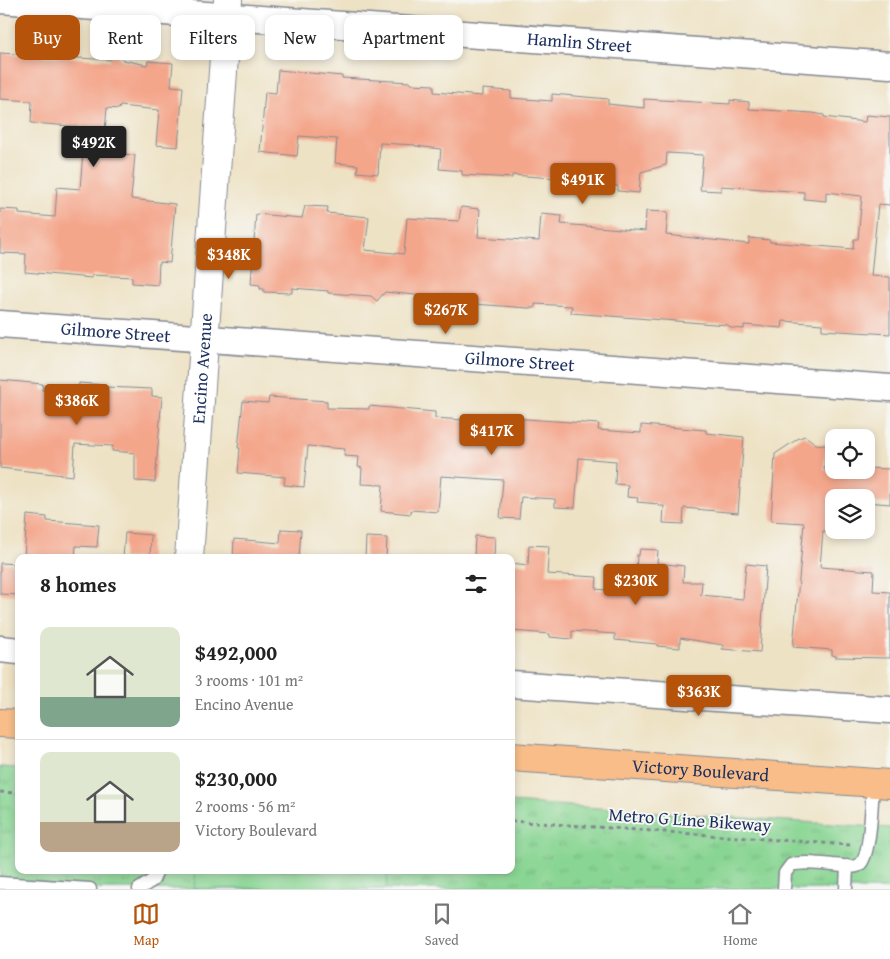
<!DOCTYPE html>
<meta charset="utf-8">
<style>
:root{--surface:#fff;--page:#f2f2f2;--text:#222;--muted:#767676;--line:#e0e0e0;--accent:#b45309}
body{margin:0;font-family:"Gentium Book Plus",serif;background:var(--page);color:var(--text);height:100vh;display:flex;flex-direction:column;font-size:19px;white-space:nowrap}
*{box-sizing:border-box;margin:0}
p{font-size:16px;color:var(--muted)}
.icon{flex:none;width:28px;height:28px;fill:none;stroke:currentColor;stroke-width:2;stroke-linecap:round;stroke-linejoin:round}
.map{position:relative;flex:1;overflow:hidden}
.drawer{position:absolute;left:15px;top:554px;width:500px;height:320px;display:flex;flex-direction:column;background:var(--surface);border-radius:10px;box-shadow:0 2px 8px #0003}
.drawer>*{flex:none}
.guide{position:absolute;left:15px;top:15px;width:500px;height:45px;display:flex;gap:10px}
.tools{position:absolute;left:825px;top:429px;display:grid;gap:10px}
.tools a{display:grid;place-items:center;width:50px;height:50px;border-radius:10px;background:var(--surface);box-shadow:0 2px 8px #0003;font-size:25px}
.price{position:absolute;translate:-50% -42px;padding:0 11px;border-radius:5px;background:var(--accent);color:#fff;font-size:16px;line-height:32px;filter:drop-shadow(0 1px 2px #0008)}
.price::after{content:'';position:absolute;left:50%;top:30px;width:15px;height:11px;margin-left:-8px;background:inherit;clip-path:polygon(0 0,100% 0,50% 100%)}
.price.on{background:#222;color:#fff}
ul{padding:0;list-style:none}
li{display:flex;align-items:center;gap:15px;height:125px;padding:0 25px}
li+li{border-top:1px solid var(--line)}
li span{display:grid;place-items:center;flex:none;width:140px;height:100px;border-radius:10px;color:#555}
li>.icon{margin-inline-start:auto}
span .icon{width:60px;height:60px;fill:#fffc;stroke-width:1}
li b{font-size:21px}
h2{display:flex;justify-content:space-between;align-items:center;height:60px;padding:0 25px;font-size:21px}
.chip{padding:0 18px;border-radius:10px;background:var(--surface);box-shadow:0 2px 8px #0003;font-size:18px;line-height:45px}
.chip.on{background:var(--accent);color:#fff}
.tab-bar{display:flex;justify-content:space-around;align-items:center;height:70px;border-top:1px solid var(--line);background:var(--surface);font-size:14px;color:var(--muted)}
.tab-bar a{display:grid;justify-items:center;gap:2px}
.tab-bar .on{color:var(--accent)}
.map>svg:first-child{display:block}
.grass{fill:url(#grass-tufts);stroke:#528278}
.garden{fill:#89d593;stroke:#528278}
.building{fill:#f4a68b}
.lines{fill:none;stroke-linecap:round;stroke-linejoin:round}
.service-casing{stroke:#848891;stroke-width:15}
.minor-casing{stroke:#848891;stroke-width:29}
.tertiary-casing{stroke:#848891;stroke-width:30}
.primary-casing{stroke:#848891;stroke-width:30}
.path{stroke:#848891;stroke-width:3;stroke-dasharray:4 4;stroke-linecap:butt}
.service{stroke:#fff;stroke-width:12}
.minor{stroke:#fff;stroke-width:26}
.tertiary{stroke:#fff;stroke-width:28}
.primary{stroke:#f8bd89;stroke-width:28}
.labels{text-anchor:middle;stroke-width:4;stroke-linejoin:round;paint-order:stroke}
.street-label{font-size:18px;fill:#1b2f5e;stroke:#f6f6f2}
</style>
<div class="map">
<svg width="890" height="889" viewBox="0 0 890 889">
<defs>
<pattern id="grass-tufts" width="24" height="20" patternUnits="userSpaceOnUse" patternTransform="scale(1.25)"><rect width="24" height="20" fill="#89d593"/><path d="M3 7l-1-3M5 7V3M7 7l1-3M15 17l-1-3M17 17v-4M19 17l1-3" fill="none" stroke="#76b781"/></pattern>
</defs>
<rect width="100%" height="100%" fill="#f6f6f2"/>
<filter id="ink" filterUnits="userSpaceOnUse"><feTurbulence type="fractalNoise" baseFrequency=".02" numOctaves="2"/><feDisplacementMap in="SourceGraphic" scale="10" xChannelSelector="R" yChannelSelector="G"/><feConvolveMatrix kernelMatrix="1 2 1 2 8 2 1 2 1" color-interpolation-filters="sRGB"/></filter>
<filter id="wash" filterUnits="userSpaceOnUse"><feTurbulence type="fractalNoise" baseFrequency=".0096" numOctaves="4" result="noise"/><feDisplacementMap in="SourceGraphic" scale="20" xChannelSelector="R" yChannelSelector="G"/><feGaussianBlur stdDeviation="1.12" result="paint"/><feColorMatrix in="noise" values="0 0 0 0 0 0 0 0 0 0 0 0 0 0 0 0 0 1.4 0 .05"/><feComposite in="paint" operator="in"/></filter>
<g filter="url(#wash)">
<rect width="100%" height="100%" fill="#eee2c4"/>
<path class="grass" d="M0,767l19,1v102h492v-68l379,26v61h-890z"/>
<path class="garden" d="M196,870h147l45,3 -2,16h-192z"/>
<g id="blocks">
<path class="building" d="M111,51l12,9 24,5 1,-4 25,2 -2,23 12,1 -5,60 -22,-2 3,-35 -39,-4 -1,3 -12,-1 -4,45 32,2 -4,44 44,5 -5,59 -11,-1 -1,23 -26,-2v-6l-40,-2v3l-67,-6 1,-18 -26,-1v-44l19,1v4l36,3 2,-30 23,2 5,-62 -54,-4 1,-22 -32,-2v-46l110,7z
M278,70l64,6v2l68,4v2l24,1v7l48,4v-7l29,2v7l41,3v-7l56,5v5l36,4v-9l86,5v-4l19,2v7l64,4 11,2v2l41,5 1,-7 24,2v88l-12,-1 -7,72 19,1v57l-68,-4v-6l-39,-3 -1,7 -38,-3v4l-13,-1 -3,-3 -157,-12 1,-7 -37,-2v4h-7l-94,-7 1,-4 -50,-5 -8,9 -6,-5 -43,-3v-2l-36,-3v5l-28,-1v-3h-4v-4l-9,-1 5,-70 46,4 3,-12 23,1 -1,6 42,4 -4,33 39,4 3,-36 52,3 2,-14 19,2 -2,28 61,4 2,-27 21,2 -1,8 84,7 1,-20 22,1 -2,23 83,9v-6l21,2v2l83,7 1,-10h4l4,-43 -36,-4v9l-22,-2v-7l-83,-6v5l-21,-1 3,-35 -36,-2 -1,12 -25,7 -2,21 -21,-2v-5l-52,-4 1,-3 -55,-4v3l-50,-3v-4l-23,-2 2,-20 -26,-3v-1l-35,-2 -2,31 -21,-2 1,-7 -23,-2 2,-24 -38,-3 -2,20 -37,-4 5,-60 11,1z
M0,380l43,4 -1,6 36,3 1,-10 26,2v2l47,2v7l10,1 -7,85 -20,-1v-28l-23,-2 1,-5 -38,-2 -2,32 -73,-8z
M269,397l58,4v7l42,1v-3l66,6v6l43,3v-5l34,2 87,6 -1,6 43,3v-8l65,5v3l38,4 -6,76 -54,-5 -1,16 -20,-1 1,-17h-6v-2l-21,-2 1,-4 -11,-1 1,-12 -13,-1 1,-23 -37,-3 -4,50 -20,-1v-8l-34,-2 -2,22 -19,-1 3,-38 -62,-4 -3,36 -27,-2v4l-30,-3 2,-26 -22,-1 1,-16 -4,-1 1,-10 -15,-1 1,-7 -37,-3 -4,41 -20,-2 1,-8 -47,-4 2,-25h-2l5,-47 25,2z
M805,436l11,8 10,1 -2,25h42v-2l24,1v35l-24,-2v-4h-32v32h12v3l-23,-2 -3,36 54,4 -1,20 17,1v66l-55,-1 1,-1 -4,-1v-5l-39,-3 11,-124 -33,-2 4,-67 24,-16z
M27,515l20,2v4l52,4 -2,22 -21,-1 -1,12h-51z
M281,529l20,1 -2,28h-66l1,-19 46,4z
M125,533l26,2 -1,23h-27z
M475,536l20,1 -1,21h-20z
M366,537l21,1 -1,20h-21z
M529,545l20,1 -2,28 50,3 -1,12 39,4 2,-38h2l1,-6 18,1 -1,13 27,3 -1,16h19l-1,13 42,4 3,-35 20,2 -6,86 -38,-3 1,-4 -43,-7v10l-23,-2v-2l-42,-4v-6l-43,-3v8l-22,-2v-3l-39,-3v-68l17,2z
M0,563l19,1v31l-19,-1z"/>
</g>
</g>
<g filter="url(#ink)">
<use href="#blocks" fill-opacity="0" stroke="#848891" stroke-width="1"/>
<g class="lines">
<g class="service-casing">
<path id="service" d="M0,883l90,6
M139,889l14,-9 4,-10
M784,889l1,-16 6,-8c13,-4 27,-1 42,0 7,0 20,4 26,0 12,-7 13,-68 14,-83
M846,889l1,-23"/>
</g>
<g class="minor-casing">
<g id="minor">
<path id="s1" d="M0,0l890,65"/>
<path id="s2" d="M0,324l890,64"/>
<path d="M0,649l19,2"/>
<path d="M511,684l379,26"/>
</g>
</g>
<g class="tertiary-casing">
<g id="tertiary">
<path id="s3" d="M189,558l39,-558"/>
</g>
</g>
<g class="primary-casing">
<g id="primary">
<path d="M0,723l19,1"/>
<path id="s4" d="M511,757l379,27"/>
</g>
</g>
<path class="path" d="M0,792l19,1
M511,821l339,24"/>
<use href="#service" class="service"/>
<use href="#minor" class="minor"/>
<use href="#tertiary" class="tertiary"/>
<use href="#primary" class="primary"/>
</g>
</g>
<g class="labels">
<g class="street-label">
<text dy="6" stroke="none"><textPath href="#s1" startOffset="581">Hamlin Street</textPath></text>
<text dy="6" stroke="none"><textPath href="#s2" startOffset="116">Gilmore Street</textPath></text>
<text dy="6" stroke="none"><textPath href="#s2" startOffset="521">Gilmore Street</textPath></text>
<text dy="6" stroke="none"><textPath href="#s3" startOffset="190">Encino Avenue</textPath></text>
<text dy="6" stroke="none"><textPath href="#s4" startOffset="190">Victory Boulevard</textPath></text>
<text transform="translate(690 820) rotate(4)" y="6">Metro G Line Bikeway</text>
</g>
</g>
</svg>
<div class="tools">
<a><svg class="icon" aria-label="locate" viewBox="0 0 24 24"><circle cx="12" cy="12" r="6"/><path d="M12 2v4M12 18v4M2 12h4M18 12h4"/></svg></a>
<a><svg class="icon" aria-label="layers" viewBox="0 0 24 24"><path d="M12 4l9 5-9 5-9-5zM3 14l9 5 9-5"/></svg></a>
</div>
<b class="price on" style="left:94px;top:168px">$492K</b>
<b class="price" style="left:583px;top:205px">$491K</b>
<b class="price" style="left:229px;top:280px">$348K</b>
<b class="price" style="left:446px;top:335px">$267K</b>
<b class="price" style="left:77px;top:426px">$386K</b>
<b class="price" style="left:492px;top:456px">$417K</b>
<b class="price" style="left:636px;top:606px">$230K</b>
<b class="price" style="left:699px;top:717px">$363K</b>
<div class="guide">
<a class="chip on">Buy</a>
<a class="chip">Rent</a>
<a class="chip">Filters</a>
<a class="chip">New</a>
<a class="chip">Apartment</a>
</div>
<section class="drawer">
<h2>8 homes<svg class="icon" aria-label="filters" viewBox="0 0 24 24"><path d="M4 7h16M4 17h16"/><circle cx="9" cy="7" r="2"/><circle cx="15" cy="17" r="2"/></svg></h2>
<ul>
<li><span style="background:linear-gradient(#dfe7d0 70%,#7fa58c 0)"><svg class="icon" aria-label="home" viewBox="0 0 24 24"><path d="M3 11l9-7 9 7M6 9v11h12V9"/></svg></span><div><b>$492,000</b><p>3 rooms · 101 m²</p><p>Encino Avenue</p></div></li>
<li><span style="background:linear-gradient(#dfe7d0 70%,#b9a48a 0)"><svg class="icon" aria-label="home" viewBox="0 0 24 24"><path d="M3 11l9-7 9 7M6 9v11h12V9"/></svg></span><div><b>$230,000</b><p>2 rooms · 56 m²</p><p>Victory Boulevard</p></div></li>
</ul>
</section>
</div>
<nav class="tab-bar">
<a class="on"><svg class="icon" aria-label="map" viewBox="0 0 24 24"><path d="M3 6l6-2 6 2 6-2v14l-6 2-6-2-6 2zM9 4v14M15 6v14"/></svg>Map</a>
<a><svg class="icon" aria-label="saved" viewBox="0 0 24 24"><path d="M7 4h10v16l-5-4-5 4z"/></svg>Saved</a>
<a><svg class="icon" aria-label="home" viewBox="0 0 24 24"><path d="M3 11l9-7 9 7M6 9v11h12V9"/></svg>Home</a>
</nav>
